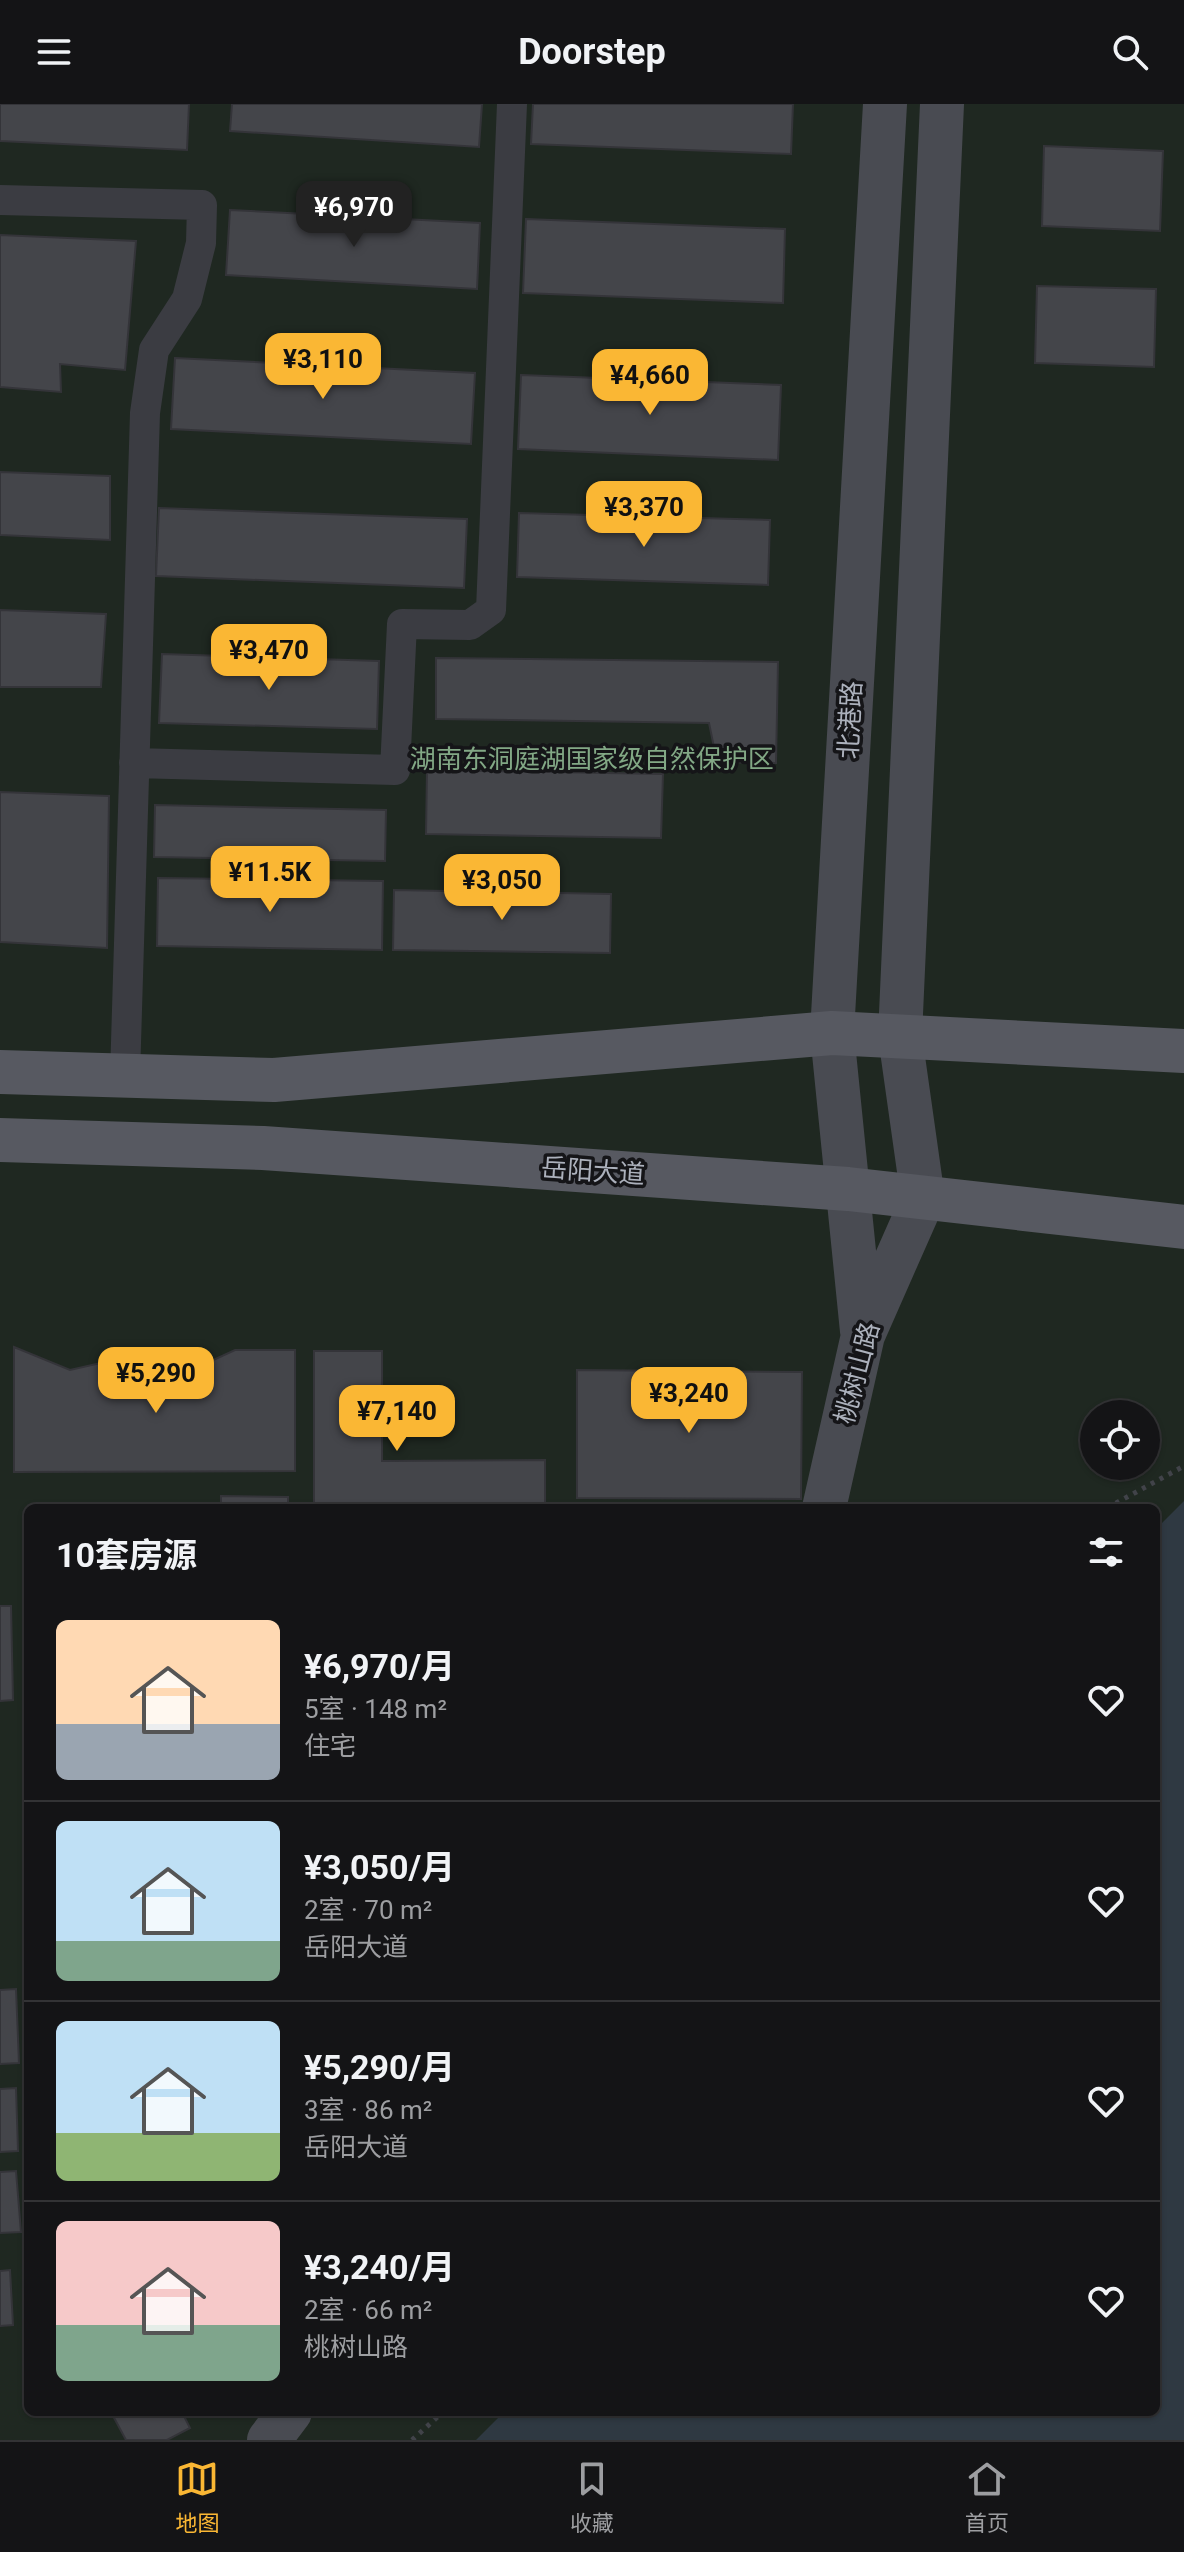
<!DOCTYPE html>
<html lang="zh">
<meta charset="utf-8">
<style>
:root{--surface:#141416;--page:#1d1d1f;--text:#f1f3f6;--muted:#9d9ea1;--line:#333335;--accent:#fab734}
body{margin:0;font-family:Roboto,"Noto Sans SC",sans-serif;background:var(--page);color:var(--text);height:100vh;display:flex;flex-direction:column;font-size:30px;white-space:nowrap}
*{box-sizing:border-box;margin:0}
p{font-size:26px;color:var(--muted)}
.icon{flex:none;width:44px;height:44px;fill:none;stroke:currentColor;stroke-width:2;stroke-linecap:round;stroke-linejoin:round}
.map{position:relative;flex:1;overflow:hidden}
.drawer{position:absolute;left:24px;top:1400px;width:1136px;height:912px;display:flex;flex-direction:column;background:var(--surface);border-radius:12px;box-shadow:0 2px 6px #0004,0 0 0 2px var(--line)}
.drawer>*{flex:none}
.tools{position:absolute;left:1080px;top:1296px;display:grid;gap:16px}
.tools a{display:grid;place-items:center;width:80px;height:80px;border-radius:50%;background:var(--surface);box-shadow:0 2px 6px #0004,0 0 0 2px var(--line);font-size:40px}
.price{position:absolute;translate:-50% -68px;padding:0 18px;border-radius:16px;background:var(--accent);color:#111;font-size:26px;line-height:52px;filter:drop-shadow(0 2px 4px #0008)}
.price::after{content:'';position:absolute;left:50%;top:48px;width:24px;height:18px;margin-left:-12px;background:inherit;clip-path:polygon(0 0,100% 0,50% 100%)}
.price.current{background:#222;color:#fff}
ul{padding:0;list-style:none}
li{display:flex;align-items:center;gap:24px;height:200px;padding:0 32px}
li+li{border-top:2px solid var(--line)}
li span{display:grid;place-items:center;flex:none;width:224px;height:160px;border-radius:12px;color:#555}
li>.icon{margin-inline-start:auto}
span .icon{width:96px;height:96px;fill:#fffc;stroke-width:1}
li b{font-size:34px}
h2{display:flex;justify-content:space-between;align-items:center;height:96px;padding:0 32px;font-size:34px}
header{display:flex;justify-content:space-between;align-items:center;height:104px;padding:0 32px;background:var(--surface);font-size:36px;font-weight:700}
.tab-bar{display:flex;justify-content:space-around;align-items:center;height:112px;border-top:2px solid var(--line);background:var(--surface);font-size:22px;color:var(--muted)}
.tab-bar a{display:grid;justify-items:center;gap:4px}
.tab-bar .current{color:var(--accent)}
.map>svg:first-child{display:block}
.green{fill:#1f2821;fill-rule:evenodd}
.water{fill:#2f3942}
.building{fill:#44454a;stroke:#343439;stroke-width:2}
.lines{fill:none;stroke-linecap:round;stroke-linejoin:round}
.path{stroke:#414349;stroke-width:5;stroke-dasharray:4 6;stroke-linecap:butt}
.street{stroke:#3b3c42;stroke-width:30}
.secondary{stroke:#494b52;stroke-width:44}
.primary{stroke:#575961;stroke-width:44}
.labels{text-anchor:middle;stroke-width:7;stroke-linejoin:round;paint-order:stroke}
.street-label{font-size:26px;fill:#acb1bc;stroke:#151518}
.park-label{font-size:26px;fill:#82a885;stroke:#151518}
</style>
<header><svg class="icon" aria-label="menu" viewBox="0 0 24 24"><path d="M4 6h16M4 12h16M4 18h16"/></svg>Doorstep<svg class="icon" aria-label="search" viewBox="0 0 24 24"><circle cx="10" cy="10" r="6"/><path d="M15 15l6 6"/></svg></header>
<div class="map">
<svg width="1184" height="2336" viewBox="0 0 1184 2336">
<rect width="100%" height="100%" fill="#1a1a1d"/>
<path class="green" d="M0,0h1184v2336h-1184zM1094,1310h52v52h-52zM28,1404h1128v904h-1128z"/>
<path class="water" d="M1184,1397v939h-708l28,-28h652v-883z"/>
<path class="building" d="M0,0h189l-2,46 -187,-9z
M232,0h250l-3,43 -249,-16z
M533,0h260l-2,50 -260,-10z
M1044,42l119,5 -3,80 -118,-5z
M230,106l250,13 -3,66 -251,-14z
M526,115l259,10 -2,74 -260,-10z
M0,131l136,6 -11,129 -65,-6 1,28 -61,-5z
M1037,182l119,3 -2,78 -119,-4z
M175,254l300,15 -4,71 -300,-15z
M521,271l260,10 -3,75 -260,-11z
M0,368l110,4v64l-110,-5z
M159,404l308,11 -3,69 -308,-12z
M519,409l251,7 -2,65 -251,-8z
M0,506l106,4 -5,73h-101z
M162,550l217,7 -2,68 -218,-6z
M436,554l342,4 -2,101 -59,-1 -8,-39 -273,-4z
M427,666l236,4 -2,64 -235,-4z
M0,688l109,4 -2,152 -107,-6z
M155,701l231,5 -1,51 -231,-4z
M158,774l225,3 -1,69 -225,-4z
M394,786l217,4 -1,59 -217,-3z
M14,1243l56,23 57,-13 56,17 52,-24h60v121l-281,1z
M314,1247h68v110l163,-1v48h-231z
M577,1266l225,2 -1,127 -224,-1z
M221,1392l67,1v11h-67z
M0,1502h11l2,94 -13,1z
M16,1885l3,74 -19,1v-74z
M16,1984l2,63 -18,1v-63z
M16,2067l5,61 -21,1v-61z
M10,2166l3,55 -13,1v-55z
M115,2308h67l8,16 -23,12h-41l-14,-26z"/>
<g class="lines">
<path class="path" d="M1107,1404l77,-42
M412,2336l31,-28"/>
<path class="street" d="M0,96l202,5 -1,38 -14,56 -33,51 -9,63 -20,663
M134,659l261,7 7,-146 68,1 21,-15 21,-506"/>
<path class="secondary" d="M862,1227l-30,-298 53,-929
M824,1404l39,-173 60,-136 -23,-163 42,-932
M269,2336l21,-28"/>
<path class="primary" d="M0,968l274,8 558,-47 352,18
M0,1036l263,8 585,41 336,38"/>
</g>
<g class="labels">
<g class="street-label">
<text transform="translate(850 616) rotate(-87)" y="9">北港路</text>
<text transform="translate(593 1067) rotate(4)" y="9">岳阳大道</text>
<text transform="translate(857 1269) rotate(-75)" y="9">桃树山路</text>
</g>
<g class="park-label">
<text x="592" y="664">湖南东洞庭湖国家级自然保护区</text>
</g>
</g>
</svg>
<div class="tools">
<a><svg class="icon" aria-label="locate" viewBox="0 0 24 24"><circle cx="12" cy="12" r="6"/><path d="M12 2v4M12 18v4M2 12h4M18 12h4"/></svg></a>
</div>
<b class="price current" style="left:354px;top:145px">¥6,970</b>
<b class="price" style="left:323px;top:297px">¥3,110</b>
<b class="price" style="left:650px;top:313px">¥4,660</b>
<b class="price" style="left:644px;top:445px">¥3,370</b>
<b class="price" style="left:269px;top:588px">¥3,470</b>
<b class="price" style="left:270px;top:810px">¥11.5K</b>
<b class="price" style="left:502px;top:818px">¥3,050</b>
<b class="price" style="left:156px;top:1311px">¥5,290</b>
<b class="price" style="left:689px;top:1331px">¥3,240</b>
<b class="price" style="left:397px;top:1349px">¥7,140</b>
<section class="drawer">
<h2>10套房源<svg class="icon" aria-label="filters" viewBox="0 0 24 24"><path d="M4 7h16M4 17h16"/><circle cx="9" cy="7" r="2"/><circle cx="15" cy="17" r="2"/></svg></h2>
<ul>
<li><span style="background:linear-gradient(#ffd9b3 65%,#9aa5b1 0)"><svg class="icon" aria-label="home" viewBox="0 0 24 24"><path d="M3 11l9-7 9 7M6 9v11h12V9"/></svg></span><div><b>¥6,970/月</b><p>5室 · 148 m²</p><p>住宅</p></div><svg class="icon" aria-label="heart" viewBox="0 0 24 24"><path d="M12 20l-8-8c-3-5 5-10 8-4 3-6 11-1 8 4z"/></svg></li>
<li><span style="background:linear-gradient(#bfe0f5 75%,#7fa58c 0)"><svg class="icon" aria-label="home" viewBox="0 0 24 24"><path d="M3 11l9-7 9 7M6 9v11h12V9"/></svg></span><div><b>¥3,050/月</b><p>2室 · 70 m²</p><p>岳阳大道</p></div><svg class="icon" aria-label="heart" viewBox="0 0 24 24"><path d="M12 20l-8-8c-3-5 5-10 8-4 3-6 11-1 8 4z"/></svg></li>
<li><span style="background:linear-gradient(#bfe0f5 70%,#8fb573 0)"><svg class="icon" aria-label="home" viewBox="0 0 24 24"><path d="M3 11l9-7 9 7M6 9v11h12V9"/></svg></span><div><b>¥5,290/月</b><p>3室 · 86 m²</p><p>岳阳大道</p></div><svg class="icon" aria-label="heart" viewBox="0 0 24 24"><path d="M12 20l-8-8c-3-5 5-10 8-4 3-6 11-1 8 4z"/></svg></li>
<li><span style="background:linear-gradient(#f6c9c9 65%,#7fa58c 0)"><svg class="icon" aria-label="home" viewBox="0 0 24 24"><path d="M3 11l9-7 9 7M6 9v11h12V9"/></svg></span><div><b>¥3,240/月</b><p>2室 · 66 m²</p><p>桃树山路</p></div><svg class="icon" aria-label="heart" viewBox="0 0 24 24"><path d="M12 20l-8-8c-3-5 5-10 8-4 3-6 11-1 8 4z"/></svg></li>
</ul>
</section>
</div>
<nav class="tab-bar">
<a class="current"><svg class="icon" aria-label="map" viewBox="0 0 24 24"><path d="M3 6l6-2 6 2 6-2v14l-6 2-6-2-6 2zM9 4v14M15 6v14"/></svg>地图</a>
<a><svg class="icon" aria-label="saved" viewBox="0 0 24 24"><path d="M7 4h10v16l-5-4-5 4z"/></svg>收藏</a>
<a><svg class="icon" aria-label="home" viewBox="0 0 24 24"><path d="M3 11l9-7 9 7M6 9v11h12V9"/></svg>首页</a>
</nav>
